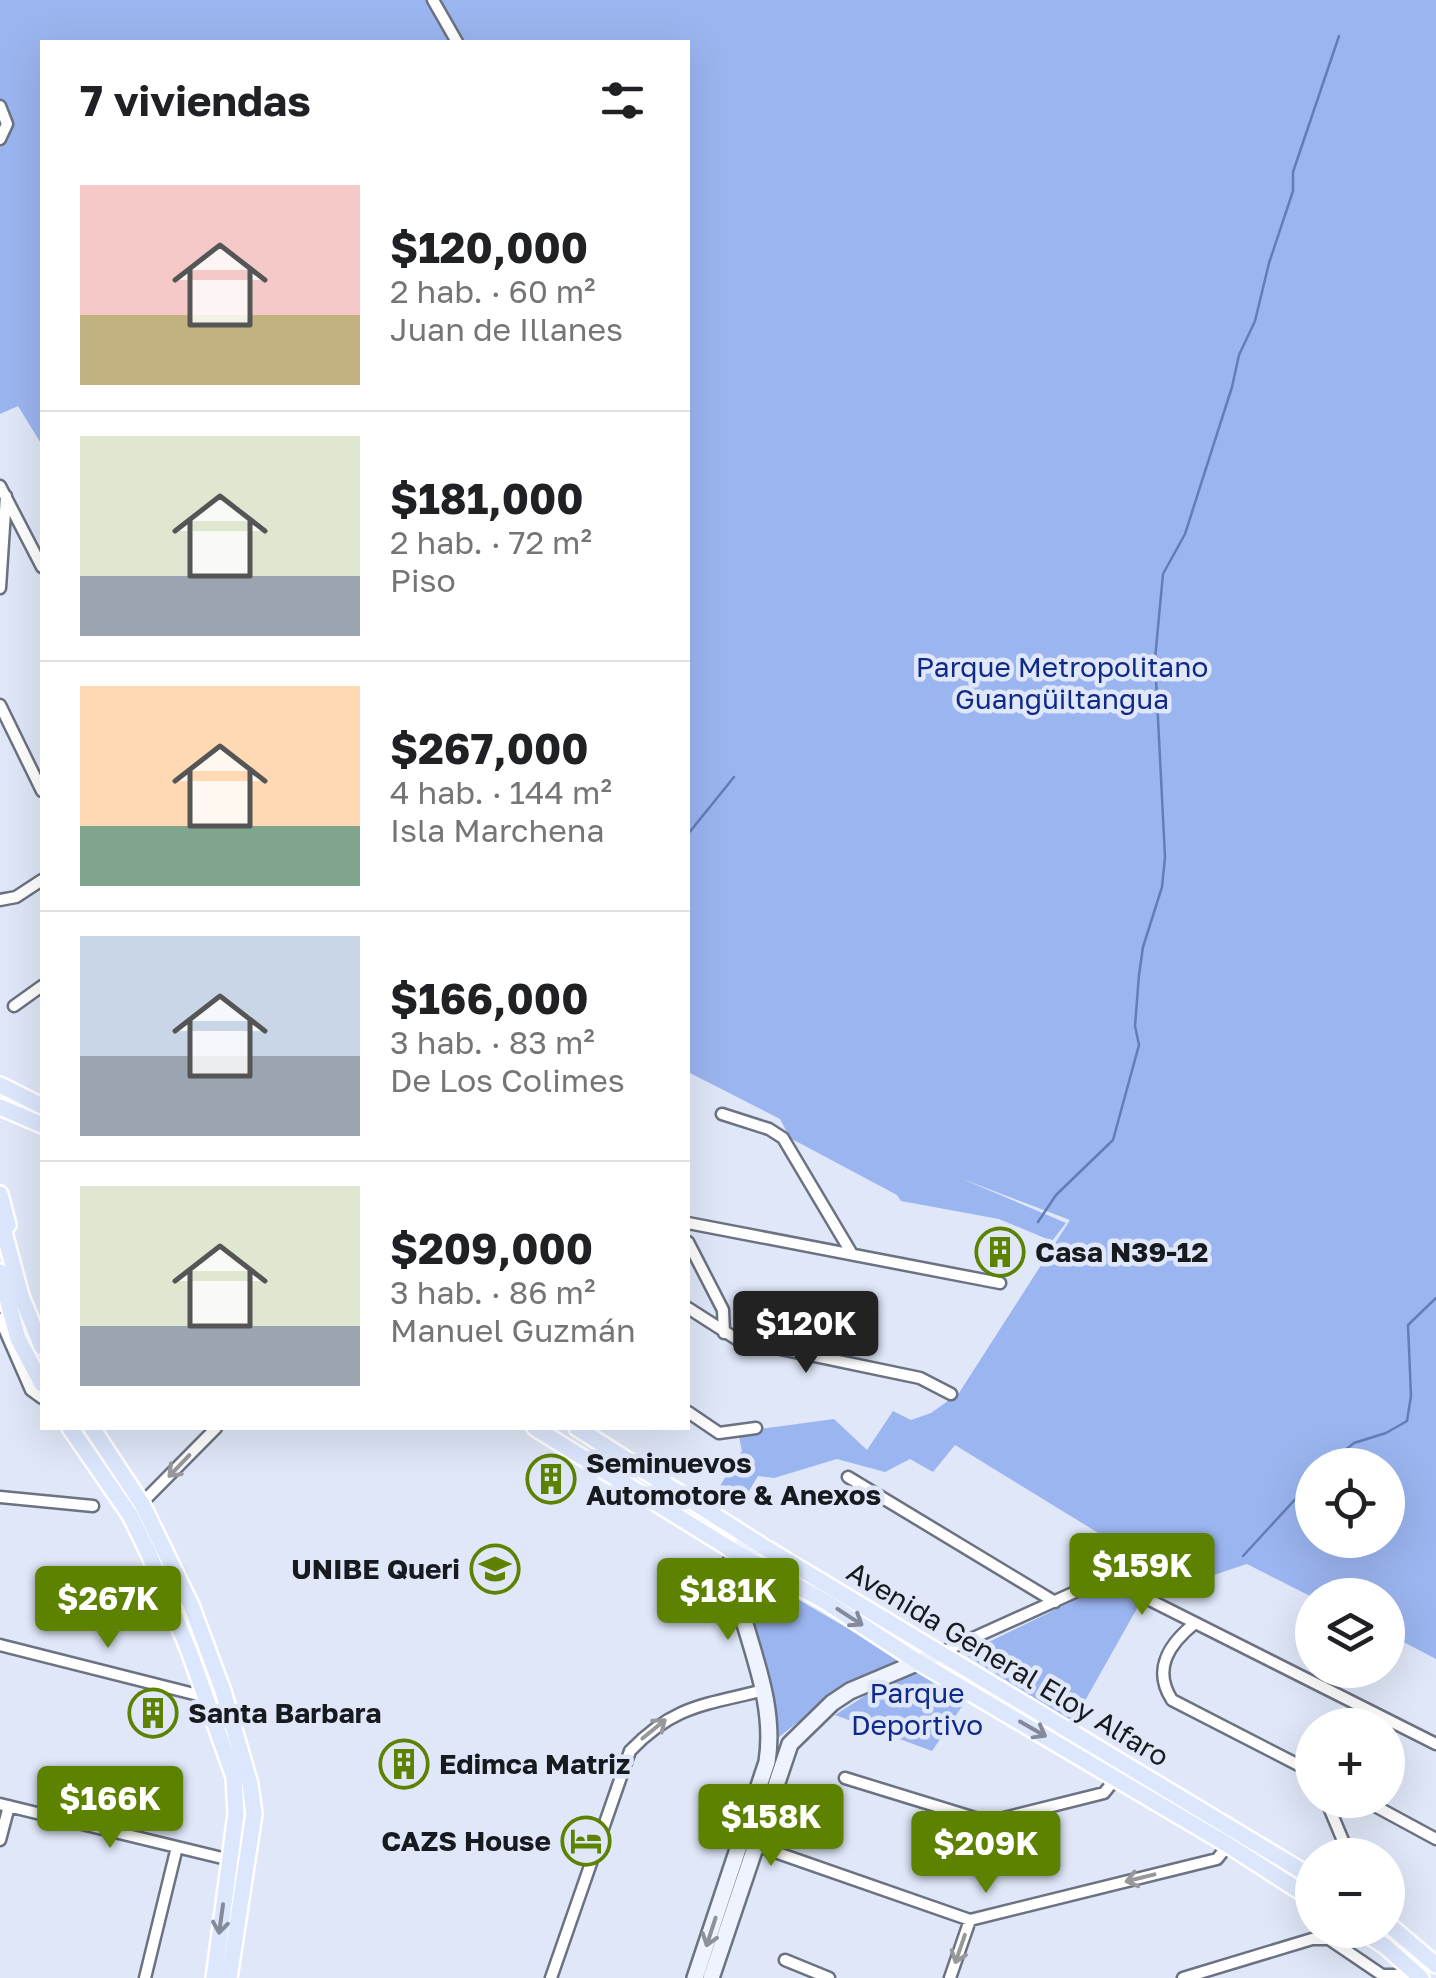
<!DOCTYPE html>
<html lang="es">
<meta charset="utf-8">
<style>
:root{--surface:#fff;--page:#f2f2f2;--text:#202124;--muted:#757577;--line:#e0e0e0;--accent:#5c8200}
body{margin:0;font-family:"Golos Text",sans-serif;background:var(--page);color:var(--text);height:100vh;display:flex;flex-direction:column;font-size:38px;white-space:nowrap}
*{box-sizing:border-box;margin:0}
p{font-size:32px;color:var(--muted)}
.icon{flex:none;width:55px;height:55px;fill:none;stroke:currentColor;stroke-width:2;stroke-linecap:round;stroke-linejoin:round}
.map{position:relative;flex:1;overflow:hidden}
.drawer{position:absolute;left:40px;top:40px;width:650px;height:1390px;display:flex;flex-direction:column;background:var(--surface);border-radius:0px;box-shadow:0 10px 40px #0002}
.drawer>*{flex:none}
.buttons{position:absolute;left:1295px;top:1448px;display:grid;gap:20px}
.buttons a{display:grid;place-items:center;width:110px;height:110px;border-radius:50%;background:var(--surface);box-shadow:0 10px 40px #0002;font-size:50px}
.price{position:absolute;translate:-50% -85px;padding:0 22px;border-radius:10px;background:var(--accent);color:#fff;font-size:32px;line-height:65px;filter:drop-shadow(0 2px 5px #0008)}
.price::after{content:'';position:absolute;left:50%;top:60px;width:30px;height:22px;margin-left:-15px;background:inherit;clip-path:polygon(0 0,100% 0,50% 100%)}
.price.selected{background:#222;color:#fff}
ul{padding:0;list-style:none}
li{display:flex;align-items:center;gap:30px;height:250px;padding:0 40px}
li+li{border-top:2px solid var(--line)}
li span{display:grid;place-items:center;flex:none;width:280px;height:200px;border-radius:0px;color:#555}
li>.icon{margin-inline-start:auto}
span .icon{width:120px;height:120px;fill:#fffc;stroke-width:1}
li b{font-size:42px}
h2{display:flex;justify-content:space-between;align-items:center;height:120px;padding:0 40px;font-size:42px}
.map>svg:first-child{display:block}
.green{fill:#9bb5f0;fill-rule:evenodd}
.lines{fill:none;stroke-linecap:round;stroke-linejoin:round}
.stream{stroke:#637dba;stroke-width:2.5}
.street-casing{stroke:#6b7281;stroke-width:15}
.secondary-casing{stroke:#6b7281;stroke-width:20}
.primary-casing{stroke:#fff;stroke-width:20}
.street{stroke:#fff;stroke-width:10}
.secondary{stroke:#eef3fe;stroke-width:15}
.primary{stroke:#dce6fd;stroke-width:15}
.oneway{stroke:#97989a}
.oneway2{stroke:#838a99}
.oneway3{stroke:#8d919a}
.labels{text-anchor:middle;stroke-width:9;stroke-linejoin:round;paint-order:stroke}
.park-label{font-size:28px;fill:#102a88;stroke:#dfe7f8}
.poi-label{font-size:28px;font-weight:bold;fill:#171a1f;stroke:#dfe7f8;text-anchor:start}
.street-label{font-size:28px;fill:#171a1f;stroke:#dfe7f8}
</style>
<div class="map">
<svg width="1436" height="1978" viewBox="0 0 1436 1978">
<rect width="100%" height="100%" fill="#dfe7f8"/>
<path class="green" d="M0,0h1436v1659l-48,-25v-39l-76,2 -65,-33 -64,21 -228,-140 -22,27 -23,-13 -25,13 -48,-13 -63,19 -16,-2 -17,28 -23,-15 24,-38 -3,-14 21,-8 74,-10 33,31 26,-39 18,9 20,-7 28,-20 111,-173 -110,-42 106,45 -14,18 -53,-22 -98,-18 -4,-6 -107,-57 -10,-19 -92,-47v-146l2,-2 -2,-4v-878h-646v403l-24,-39 -18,8v-270l12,-26 -12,-17zM1312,1465h76v75h-76z
M742,1567l162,94 -60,25 -65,51z
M1102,1587l38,16 -67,119 -109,-68z
M921,1669l44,33 -33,49 -97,-36 39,-25z"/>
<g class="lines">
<path class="stream" d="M688,834l46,-57
M1038,1222l18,-27 57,-55 26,-95 -4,-19 4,-51 4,-28 19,-60 3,-30 -10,-198 8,-85 22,-40 47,-147 7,-32 16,-34 14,-58 24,-72v-19l46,-136
M1326,1465l28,-22 32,-10 21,-12 4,-25 -3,-71 28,-27
M1243,1556l69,-75"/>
<g class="street-casing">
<path id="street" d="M433,0l24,42
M0,106l7,18 -7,15
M0,486l42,81
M0,588l6,-92
M0,705l42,86
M0,900l16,-3 26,-17
M14,1006l28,-20
M722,1114l47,15 14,9 69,116
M688,1223l312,60
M688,1242l35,68 1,23
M688,1308l50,32 182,38 31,16
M0,1319l31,71 11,8
M688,1412l31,21 37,-5
M848,1477l207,125
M0,1497l93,9
M130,1515l86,-87
M1195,1623c-26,21 -43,46 -23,77l140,72
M0,1645l206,52 17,-6
M940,1653l166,-75 330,166
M845,1778l143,44 116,-29 12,-15
M1326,1800l23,55
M1364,1800l72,39
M0,1804l247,60
M0,1840l9,-34
M755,1845l215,75 247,-61 11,-14
M785,1960l44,18
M145,1978l32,-131
M551,1978l79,-227c44,-46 75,-46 134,-61
M950,1978l20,-58
M1183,1978l129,-39h17l53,36h35"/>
</g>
<g class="secondary-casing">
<path id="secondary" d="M695,1978l72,-216c11,-70 -28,-132 -36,-200l4,-10 9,-7 20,2
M711,1978l79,-234 42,-41 18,-12 90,-38"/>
</g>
<g class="primary-casing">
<path id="primary" d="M0,1085l42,21
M0,1107l42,18
M0,1194l8,31
M0,1217l21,79 21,51
M0,1272l18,67 24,45
M70,1428l60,87 19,39 40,97 45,126 2,37 -22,164
M92,1428l50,76 49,101 32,86 27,93 4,30 -25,164
M535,1428l200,124 91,50 92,60 310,183 84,54
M577,1428l187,119 548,330
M1388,1924l48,41
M1360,1930l25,16 36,32"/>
</g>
<use href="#street" class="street"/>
<use href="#secondary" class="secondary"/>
<use href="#primary" class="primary"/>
</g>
<defs><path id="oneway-shaft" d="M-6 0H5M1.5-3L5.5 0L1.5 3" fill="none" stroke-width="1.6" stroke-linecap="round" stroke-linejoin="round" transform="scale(2.5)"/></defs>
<g class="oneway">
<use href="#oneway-shaft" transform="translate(179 1466) rotate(134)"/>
<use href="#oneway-shaft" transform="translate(654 1729) rotate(-39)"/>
<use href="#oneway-shaft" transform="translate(1140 1878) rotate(166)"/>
<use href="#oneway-shaft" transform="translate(960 1949) rotate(109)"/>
</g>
<g class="oneway2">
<use href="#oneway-shaft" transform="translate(850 1617) rotate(33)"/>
<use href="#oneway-shaft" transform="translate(1033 1729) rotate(30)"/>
<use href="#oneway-shaft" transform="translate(221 1919) rotate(98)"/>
</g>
<use class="oneway3" href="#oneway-shaft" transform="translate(711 1932) rotate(108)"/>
<defs>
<g id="building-ring" transform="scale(2.5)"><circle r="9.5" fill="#dfe7f8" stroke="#5c8200" stroke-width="1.5"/><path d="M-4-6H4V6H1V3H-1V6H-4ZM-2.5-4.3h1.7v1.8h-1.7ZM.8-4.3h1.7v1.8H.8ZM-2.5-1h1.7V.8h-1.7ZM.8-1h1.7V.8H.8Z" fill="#5c8200"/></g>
<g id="university-ring" transform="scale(2.5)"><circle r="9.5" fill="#dfe7f8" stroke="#5c8200" stroke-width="1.5"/><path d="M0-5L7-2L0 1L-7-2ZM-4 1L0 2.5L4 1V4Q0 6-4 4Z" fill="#5c8200"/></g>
<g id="hotel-ring" transform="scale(2.5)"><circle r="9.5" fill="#dfe7f8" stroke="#5c8200" stroke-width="1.5"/><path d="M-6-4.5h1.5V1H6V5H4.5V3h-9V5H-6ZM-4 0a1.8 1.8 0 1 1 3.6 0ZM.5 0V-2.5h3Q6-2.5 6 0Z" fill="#5c8200"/></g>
</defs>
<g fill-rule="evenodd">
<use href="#building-ring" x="1000" y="1252"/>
<use href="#building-ring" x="551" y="1479"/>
<use href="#university-ring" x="495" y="1569"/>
<use href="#building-ring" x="153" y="1713"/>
<use href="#building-ring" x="404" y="1764"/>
<use href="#hotel-ring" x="586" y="1841"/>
</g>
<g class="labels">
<g class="park-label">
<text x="1062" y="677">Parque Metropolitano<tspan x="1062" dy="32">Guangüiltangua</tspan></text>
<text x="917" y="1703">Parque<tspan x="917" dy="32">Deportivo</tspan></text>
</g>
<g class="poi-label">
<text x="1035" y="1262">Casa N39-12</text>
<text x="586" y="1473">Seminuevos<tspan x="586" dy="32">Automotore &amp; Anexos</tspan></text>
<text x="460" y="1579" text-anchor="end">UNIBE Queri</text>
<text x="188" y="1723">Santa Barbara</text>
<text x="439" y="1774">Edimca Matriz</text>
<text x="551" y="1851" text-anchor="end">CAZS House</text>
</g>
<g class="street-label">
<text transform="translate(1008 1664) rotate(31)" y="10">Avenida General Eloy Alfaro</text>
</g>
</g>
</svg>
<div class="buttons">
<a><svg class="icon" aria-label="locate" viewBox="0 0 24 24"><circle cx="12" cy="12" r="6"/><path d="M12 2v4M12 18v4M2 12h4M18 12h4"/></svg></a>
<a><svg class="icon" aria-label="layers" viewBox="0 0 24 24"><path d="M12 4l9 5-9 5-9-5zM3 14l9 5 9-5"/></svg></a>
<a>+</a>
<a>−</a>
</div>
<b class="price selected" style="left:806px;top:1376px">$120K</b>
<b class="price" style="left:1142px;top:1618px">$159K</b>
<b class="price" style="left:728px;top:1643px">$181K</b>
<b class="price" style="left:108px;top:1651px">$267K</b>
<b class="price" style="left:110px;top:1851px">$166K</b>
<b class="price" style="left:771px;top:1869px">$158K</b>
<b class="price" style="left:986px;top:1896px">$209K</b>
<section class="drawer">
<h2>7 viviendas<svg class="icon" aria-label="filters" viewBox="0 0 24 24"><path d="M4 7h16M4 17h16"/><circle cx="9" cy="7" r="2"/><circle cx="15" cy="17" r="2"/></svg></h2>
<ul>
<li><span style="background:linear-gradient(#f6c9c9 65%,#c2b280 0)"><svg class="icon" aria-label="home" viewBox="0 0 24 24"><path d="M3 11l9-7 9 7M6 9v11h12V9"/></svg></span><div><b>$120,000</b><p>2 hab. · 60 m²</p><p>Juan de Illanes</p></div></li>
<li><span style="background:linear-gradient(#dfe7d0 70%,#9aa5b1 0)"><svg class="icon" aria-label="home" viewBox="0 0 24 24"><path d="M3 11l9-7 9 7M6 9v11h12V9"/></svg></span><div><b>$181,000</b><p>2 hab. · 72 m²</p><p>Piso</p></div></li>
<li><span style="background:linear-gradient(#ffd9b3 70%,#7fa58c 0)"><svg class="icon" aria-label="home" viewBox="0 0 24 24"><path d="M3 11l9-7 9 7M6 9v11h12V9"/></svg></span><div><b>$267,000</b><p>4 hab. · 144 m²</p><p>Isla Marchena</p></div></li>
<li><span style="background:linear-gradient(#c9d6e8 60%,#9aa5b1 0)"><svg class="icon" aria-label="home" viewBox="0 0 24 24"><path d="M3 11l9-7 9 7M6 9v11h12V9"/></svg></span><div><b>$166,000</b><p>3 hab. · 83 m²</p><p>De Los Colimes</p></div></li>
<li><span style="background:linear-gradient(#dfe7d0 70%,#9aa5b1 0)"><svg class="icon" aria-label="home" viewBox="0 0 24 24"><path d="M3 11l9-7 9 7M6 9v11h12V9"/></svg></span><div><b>$209,000</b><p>3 hab. · 86 m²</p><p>Manuel Guzmán</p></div></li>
</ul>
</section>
</div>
